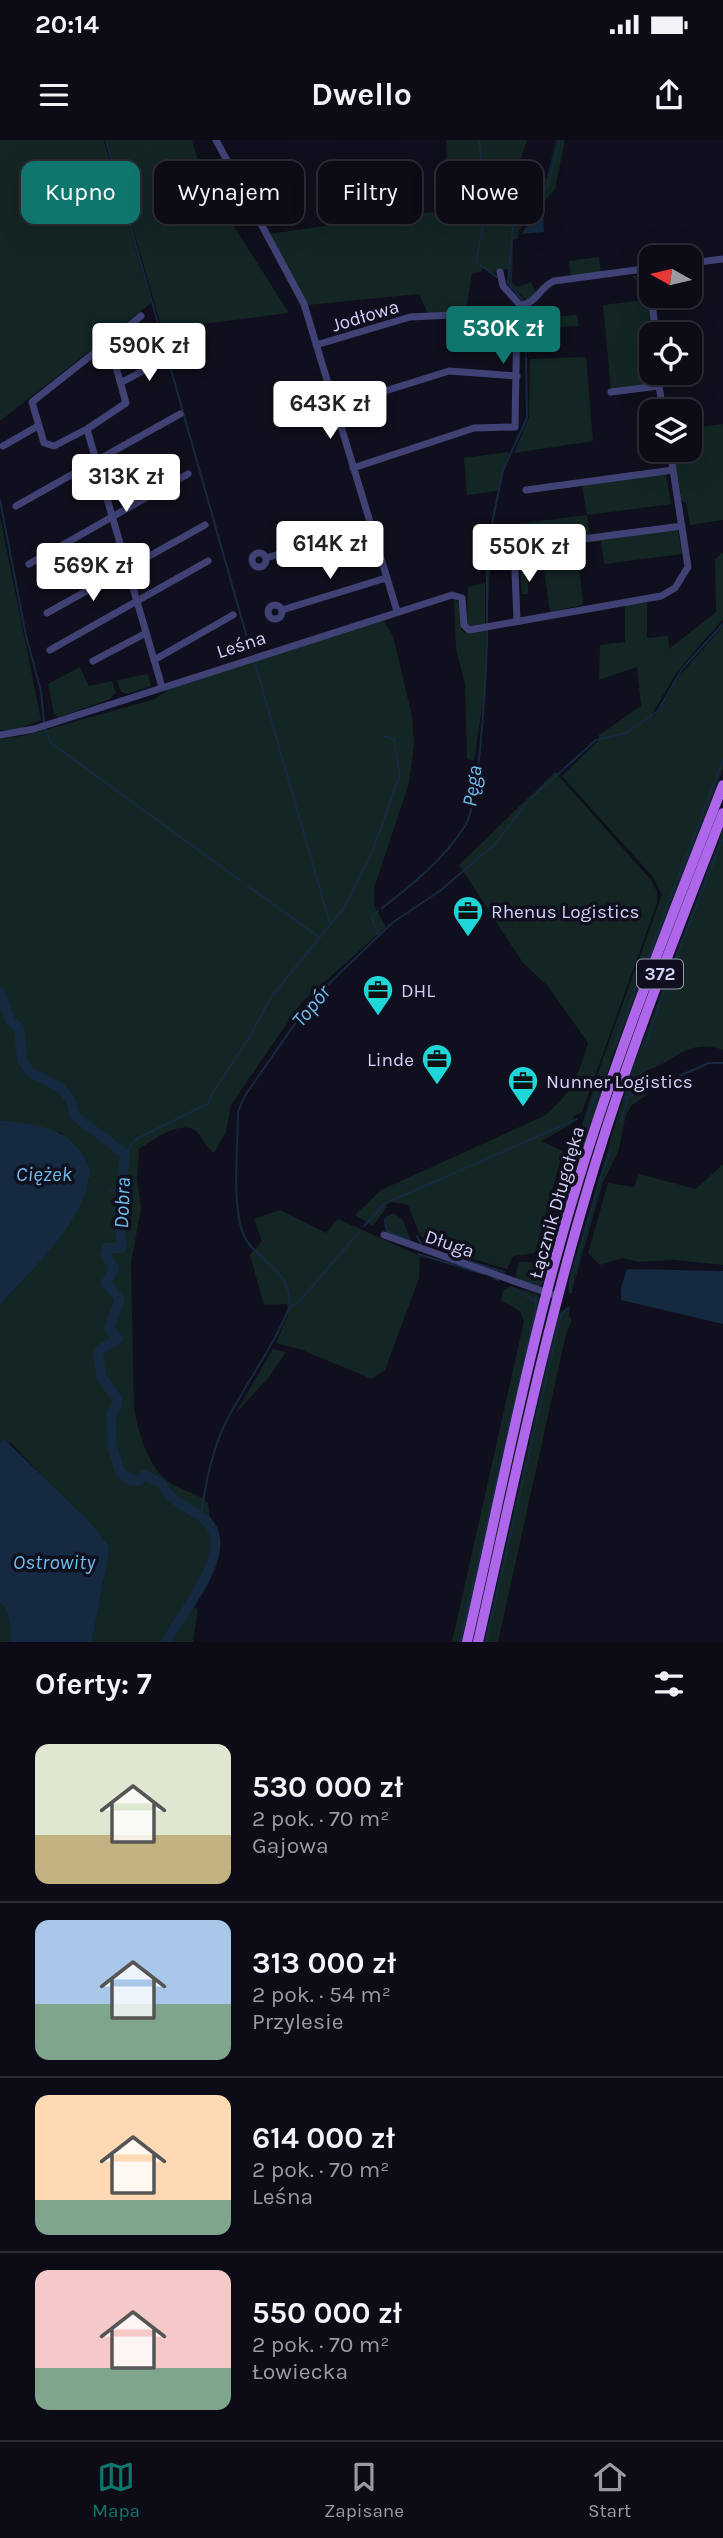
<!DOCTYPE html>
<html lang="pl">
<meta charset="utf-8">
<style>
:root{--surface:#0c0b16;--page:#15141f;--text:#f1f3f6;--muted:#9a9ba1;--line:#2c2b35;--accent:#0f766e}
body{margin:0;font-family:Karla,sans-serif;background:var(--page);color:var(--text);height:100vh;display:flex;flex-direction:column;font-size:26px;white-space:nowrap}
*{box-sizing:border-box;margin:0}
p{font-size:23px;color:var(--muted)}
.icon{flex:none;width:38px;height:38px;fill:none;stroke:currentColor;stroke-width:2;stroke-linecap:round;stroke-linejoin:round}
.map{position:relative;height:1502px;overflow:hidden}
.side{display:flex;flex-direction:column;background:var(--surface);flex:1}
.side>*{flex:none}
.banner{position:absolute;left:21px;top:21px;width:682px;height:63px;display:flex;gap:14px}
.needle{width:46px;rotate:278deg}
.tools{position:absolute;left:639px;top:105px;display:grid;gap:14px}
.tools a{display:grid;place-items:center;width:63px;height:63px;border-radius:14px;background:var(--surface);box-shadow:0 7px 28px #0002,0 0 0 2px var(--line);font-size:35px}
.price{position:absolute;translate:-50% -60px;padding:0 16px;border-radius:7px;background:#fff;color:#222;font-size:23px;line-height:46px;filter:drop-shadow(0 2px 4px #0008)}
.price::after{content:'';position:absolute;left:50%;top:42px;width:21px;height:16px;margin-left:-10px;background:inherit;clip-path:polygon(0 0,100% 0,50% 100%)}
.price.selected{background:var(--accent);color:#fff}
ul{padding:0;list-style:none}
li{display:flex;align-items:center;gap:21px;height:175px;padding:0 35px}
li+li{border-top:2px solid var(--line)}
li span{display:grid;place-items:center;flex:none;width:196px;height:140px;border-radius:14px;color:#555}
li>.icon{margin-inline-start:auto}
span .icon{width:84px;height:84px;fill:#fffc;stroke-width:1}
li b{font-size:30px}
h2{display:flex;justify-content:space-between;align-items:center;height:84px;padding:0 35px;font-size:30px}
.pill{padding:0 24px;border-radius:14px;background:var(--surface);box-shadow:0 7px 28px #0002,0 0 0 2px var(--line);font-size:24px;line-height:63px}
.pill.selected{background:var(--accent);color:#fff}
.status{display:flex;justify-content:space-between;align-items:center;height:49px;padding:0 35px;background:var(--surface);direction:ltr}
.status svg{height:19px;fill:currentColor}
header{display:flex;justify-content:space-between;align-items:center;height:91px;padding:0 35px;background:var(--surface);font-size:32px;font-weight:700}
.menu{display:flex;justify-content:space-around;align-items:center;height:98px;border-top:2px solid var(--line);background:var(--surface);font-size:19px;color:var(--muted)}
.menu a{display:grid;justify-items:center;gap:4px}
.menu .selected{color:var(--accent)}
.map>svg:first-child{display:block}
.green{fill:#132624}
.water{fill:#152941}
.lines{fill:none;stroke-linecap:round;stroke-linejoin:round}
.stream{stroke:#152941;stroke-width:2}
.river{stroke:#152941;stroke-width:10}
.street{stroke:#404276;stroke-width:7}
.primary{stroke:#ae67ea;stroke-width:10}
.labels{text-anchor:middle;stroke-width:7;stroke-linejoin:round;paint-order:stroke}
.shield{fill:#100f1d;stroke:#9897b7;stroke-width:2}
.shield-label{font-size:18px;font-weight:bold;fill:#d2d1f9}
.street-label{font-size:19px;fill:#d2d1f9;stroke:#100f1d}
.poi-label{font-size:19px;fill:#d2d1f9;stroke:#100f1d;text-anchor:start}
.water-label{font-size:21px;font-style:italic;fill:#6dbbeb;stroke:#100f1d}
</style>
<div class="status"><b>20:14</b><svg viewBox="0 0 49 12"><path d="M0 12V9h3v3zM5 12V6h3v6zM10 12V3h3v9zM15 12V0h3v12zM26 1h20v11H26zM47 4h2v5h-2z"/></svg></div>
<header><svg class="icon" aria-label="menu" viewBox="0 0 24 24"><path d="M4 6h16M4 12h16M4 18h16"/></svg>Dwello<svg class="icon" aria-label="share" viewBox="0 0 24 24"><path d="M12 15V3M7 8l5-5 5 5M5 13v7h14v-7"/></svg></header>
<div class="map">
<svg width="723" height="1502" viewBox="0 0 723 1502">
<rect width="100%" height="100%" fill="#100f1d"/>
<path class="green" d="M0,0h104l47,163 -151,118z
M107,0h85l10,36 87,137 -127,16z
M446,0h81l-27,81 11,4 36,-48 9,-37h9l-10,49 -36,41 -1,9 -5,1 -1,43 5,4 14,-5 5,11 -5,8 -5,-1 -17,-17 1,-15 -17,5 -10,-5 -2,4 -9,1 -6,38 -38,2 -9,-19 -111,11 8,32 -46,-103 121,-18 57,-5z
M599,117l2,15 -30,4 -2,-15z
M644,135l9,59 -2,39h7l-1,7 -6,5 -40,4 -8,-84 40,-5 -2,-16 -9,-8z
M577,175l2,11 -45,2v-10z
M586,217l7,84 -79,12 15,-36 1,-58z
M723,284v96l-33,5 -4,-22 -4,-2 -9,-51h17v-22z
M509,312l-12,39 -30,4 -3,-37z
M666,333l5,31 -84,11 3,20 87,-10 5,29 -78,10 -3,-23 -37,5 3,22 12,-1 4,34 -1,4 -32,7 -6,-41 -16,2v21h-6l-5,-58h-6l1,32 -22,2 -3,53 1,-71 5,-25 94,-12 -5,-30z
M0,376l41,204 -26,10h-15z
M723,412v67l-46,53 -25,42 1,3 6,-6 21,-36 43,-49v143l-111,290 -68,223 -5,5 -24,-9 4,-16h16l8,-8 25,-75v-9l34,-109 60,-166 -9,-18 -91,-101 37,-36v-5l42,-29 -4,-39 -38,13 1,-35 25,-3v-37l22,-3v36l21,-2 1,13 47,-37 -1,-53z
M485,443v41l-15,2 -3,-5 1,-34z
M454,459l7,6v23l3,5 22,-4 -1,58 -11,74 -7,-2 -2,-75 -9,-35z
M382,478l11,18 19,80 2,29 -5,38 -35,105v17l12,22 -85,76 -70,102 -5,27 -12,21c-9,-6 -11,-16 -18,-22 -16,-12 -44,10 -57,18l-2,29 4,31 -10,54 3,145c4,24 14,59 35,74 13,9 27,10 39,21l5,48 -11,25 -29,46 7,2 12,-17 6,2 -5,33h-101l18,-95 -19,-24 -16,-12 -64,-68 -11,-2v-136c34,-38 75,-75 89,-126l-27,-46 -62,-13v-381l27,-4 128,-36 17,-12z
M80,527l9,19 23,-5 4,12 -8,7 -49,17 -5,-3 -6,-30z
M148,534l3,12 -24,8 -6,-2 -4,-12z
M555,632l96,108 6,12v11l-75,209 -8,4 -2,8 -31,17 22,10 -28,102 -22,3 -6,13 -73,-22 -14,-12 -12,-30 -22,-4 1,6 -14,19 -18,-11 26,-25 163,-74c26,-20 35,-42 44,-73l-40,-57 -25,-23 -64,-98z
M723,689v221c-36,-12 -46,11 -77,21l-3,9 4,15 -15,10 -6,9 -8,39 -15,29 -32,112 -3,-2 2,-17 61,-203z
M723,1024v101l-49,-5 -37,2 -14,-4 -23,7 -12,-12 20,-70 26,4 5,-13 57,15z
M280,1070l46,23 12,-14 82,37 -1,22 -34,92 -13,9 -70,-29 -26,-7 12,-28 -1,-11 -23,1 -14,-50 12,-14 -8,-22z
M393,1073l9,6 10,23 -26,-10 -2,-14z
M510,1146l27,8 4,7 -79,341h-10l72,-321 -4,-10 -19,-11 2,-9z
M570,1165l-1,11 3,4 -6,14 -68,308h-14l74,-328z
M273,1209l13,3 -17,25 -34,37z
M0,1463c10,7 12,27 9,39h-9z"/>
<path class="water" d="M538,72l5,3 1,17 -23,2z
M0,980c43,7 72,5 90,50 -5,54 -57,97 -90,135z
M627,1129l96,2v53l-102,-24v-12z
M5,1300l86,83 19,24 -18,95h-83c3,-12 1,-32 -9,-39v-162z"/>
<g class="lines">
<path class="stream" d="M106,0l145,512
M479,0l7,68 -10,54 21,15
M525,163l-17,-20 5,-57 34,-39 13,-47
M525,168l1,46
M0,360l26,136 15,55 3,31
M487,484v-76l16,-78 24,-52 -1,-61
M254,520l76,264
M45,590l6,13 190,138
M248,746l72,52
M382,768c30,-23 62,-49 83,-82 15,-22 22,-164 22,-196
M378,771l-6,7 6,17
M645,907l27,-79 51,-130
M613,908l110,-288
M659,945l50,-22h14
M624,958l32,-11
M589,973l11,-29
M621,981l11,-37
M585,987l4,-13
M125,1014l11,-15 73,-36 2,-8 41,-62 19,-36 72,-88 28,-54 29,-80 -6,-36 -10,-3
M109,1050l13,3
M385,1081l2,10 22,9
M364,1086l20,-22 193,-85
M417,1096l4,8
M418,1114l66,20
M456,1117l48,15
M492,1137l6,3
M526,1143l12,-2
M539,1145l5,-10 30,-112
M512,1148l23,13
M571,1152l-1,-8 31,-108 11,-28
M290,1166l7,-2 63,-73
M201,1377c4,-32 10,-64 24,-93 20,-40 48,-76 65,-118 0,-39 -35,-46 -46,-70 -13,-31 -6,-89 -6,-124l6,-15 66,-95 82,-79 49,-33 54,-46 34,-44 67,-60 30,-7 32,-22 24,-42 41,-45
M460,1502l76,-334v-11
M486,1502l75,-327 7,-7"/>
<path class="river" d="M0,852l10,28 9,8 3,32 8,12 31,16 10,13 4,15 50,38 -7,60 4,34h-15l-2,6 9,14 -8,15 14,16 -11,29 9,11 -18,10 -2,7 4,22 15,21v7l-6,8 1,32 8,26 12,9 8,-1 4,-5 18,9c8,18 25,22 41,34 38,29 -22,94 -37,124"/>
<path class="street" d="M216,0l88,164 93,307
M690,123l33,-4
M647,128l4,27
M500,132l3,14 17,19c17,-1 19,-18 34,-24l97,-13
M651,156l5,38
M141,176l-109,86 12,41 10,3 33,-17 9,32 84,-47
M316,205l94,-28 107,-5
M662,233l-3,13 4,25
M122,242l41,-22
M611,252l48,-6
M334,267l115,-36 68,5
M87,289l39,-26 -17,-61
M3,306l35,-20
M353,328l121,-40 41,-1 2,-115 3,-7
M526,350l147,-20
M16,366l80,-45 66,226
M252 420a7 7 0 1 1 14 0a7 7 0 1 1-14 0Z
M266,418l105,-32
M29,424l159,-90
M268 472a7 7 0 1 1 14 0a7 7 0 1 1-14 0Z
M282,470l104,-32
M47,473l158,-88
M517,480l-3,-72 168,-22
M50,510l158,-89
M154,520l79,-45
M93,521l53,-28
M0,595l34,-6 418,-134 10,3 2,27 5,5 192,-34 14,-8 13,-21 -18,-117
M384,1095l175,62"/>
<path class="primary" d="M467,1502c34,-148 62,-298 106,-444 42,-141 97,-277 150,-413
M478,1502c35,-155 67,-312 113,-464 37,-124 85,-244 132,-365"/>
</g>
<defs>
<g id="office-pin" transform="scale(1.575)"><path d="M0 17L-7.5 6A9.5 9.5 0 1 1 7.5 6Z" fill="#1ed5d8" stroke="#100f1d"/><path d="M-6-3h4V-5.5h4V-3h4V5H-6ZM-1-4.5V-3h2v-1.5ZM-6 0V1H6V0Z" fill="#111"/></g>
</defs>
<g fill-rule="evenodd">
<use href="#office-pin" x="468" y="771"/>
<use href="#office-pin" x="378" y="850"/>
<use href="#office-pin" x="437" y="919"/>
<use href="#office-pin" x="523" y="941"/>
</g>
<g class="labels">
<rect class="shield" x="637" y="819.5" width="46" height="29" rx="5"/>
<g class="shield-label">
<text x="660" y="840">372</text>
</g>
<g class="street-label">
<text transform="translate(365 175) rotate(-17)" y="7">Jodłowa</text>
<text transform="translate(241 504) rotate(-18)" y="7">Leśna</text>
<text transform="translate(556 1062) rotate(-74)" y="7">Łącznik Długołęka</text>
<text transform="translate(450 1103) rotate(19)" y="7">Długa</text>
</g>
<g class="poi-label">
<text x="491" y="778">Rhenus Logistics</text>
<text x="401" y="857">DHL</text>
<text x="414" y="926" text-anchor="end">Linde</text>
<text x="546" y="948">Nunner Logistics</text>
</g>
<g class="water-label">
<text transform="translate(472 646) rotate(-82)" y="7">Pęga</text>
<text transform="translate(311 866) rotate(-50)" y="7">Topór</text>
<text x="44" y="1041">Ciężek</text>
<text transform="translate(122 1063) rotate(-88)" y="7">Dobra</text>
<text x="54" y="1429">Ostrowity</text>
</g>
</g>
</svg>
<div class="tools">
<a><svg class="needle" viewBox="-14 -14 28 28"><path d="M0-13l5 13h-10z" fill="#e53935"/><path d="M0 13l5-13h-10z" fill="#9a9ba1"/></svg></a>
<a><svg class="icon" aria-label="locate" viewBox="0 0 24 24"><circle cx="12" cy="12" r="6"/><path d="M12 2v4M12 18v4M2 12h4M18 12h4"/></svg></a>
<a><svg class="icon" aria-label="layers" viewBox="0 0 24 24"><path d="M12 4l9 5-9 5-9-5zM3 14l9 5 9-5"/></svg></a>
</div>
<b class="price selected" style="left:503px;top:226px">530K zł</b>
<b class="price" style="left:149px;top:243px">590K zł</b>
<b class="price" style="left:330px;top:301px">643K zł</b>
<b class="price" style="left:126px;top:374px">313K zł</b>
<b class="price" style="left:330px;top:441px">614K zł</b>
<b class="price" style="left:529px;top:444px">550K zł</b>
<b class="price" style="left:93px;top:463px">569K zł</b>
<div class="banner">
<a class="pill selected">Kupno</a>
<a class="pill">Wynajem</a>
<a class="pill">Filtry</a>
<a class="pill">Nowe</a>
</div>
</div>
<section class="side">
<h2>Oferty: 7<svg class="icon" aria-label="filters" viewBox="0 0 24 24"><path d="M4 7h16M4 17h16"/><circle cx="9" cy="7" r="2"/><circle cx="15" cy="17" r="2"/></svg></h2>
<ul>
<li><span style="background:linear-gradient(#dfe7d0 65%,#c2b280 0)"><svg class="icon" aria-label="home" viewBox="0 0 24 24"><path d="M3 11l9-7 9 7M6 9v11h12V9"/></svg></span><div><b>530 000 zł</b><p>2 pok. · 70 m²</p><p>Gajowa</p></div></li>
<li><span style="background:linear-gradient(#a9c7e8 60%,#7fa58c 0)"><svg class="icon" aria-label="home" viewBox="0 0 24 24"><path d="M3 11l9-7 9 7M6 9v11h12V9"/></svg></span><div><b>313 000 zł</b><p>2 pok. · 54 m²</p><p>Przylesie</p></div></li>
<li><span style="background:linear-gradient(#ffd9b3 75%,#7fa58c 0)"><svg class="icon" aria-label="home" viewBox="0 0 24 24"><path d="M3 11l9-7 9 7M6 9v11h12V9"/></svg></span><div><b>614 000 zł</b><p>2 pok. · 70 m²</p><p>Leśna</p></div></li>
<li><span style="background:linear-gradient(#f6c9c9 70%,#7fa58c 0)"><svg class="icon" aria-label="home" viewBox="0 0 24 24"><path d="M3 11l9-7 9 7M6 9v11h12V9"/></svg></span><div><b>550 000 zł</b><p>2 pok. · 70 m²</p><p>Łowiecka</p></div></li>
</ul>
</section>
<nav class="menu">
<a class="selected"><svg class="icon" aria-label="map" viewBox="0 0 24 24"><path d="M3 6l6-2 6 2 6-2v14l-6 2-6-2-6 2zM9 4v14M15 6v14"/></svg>Mapa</a>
<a><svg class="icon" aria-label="saved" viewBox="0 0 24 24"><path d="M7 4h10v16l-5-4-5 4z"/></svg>Zapisane</a>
<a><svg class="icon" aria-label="home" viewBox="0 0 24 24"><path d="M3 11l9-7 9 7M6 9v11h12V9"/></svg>Start</a>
</nav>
